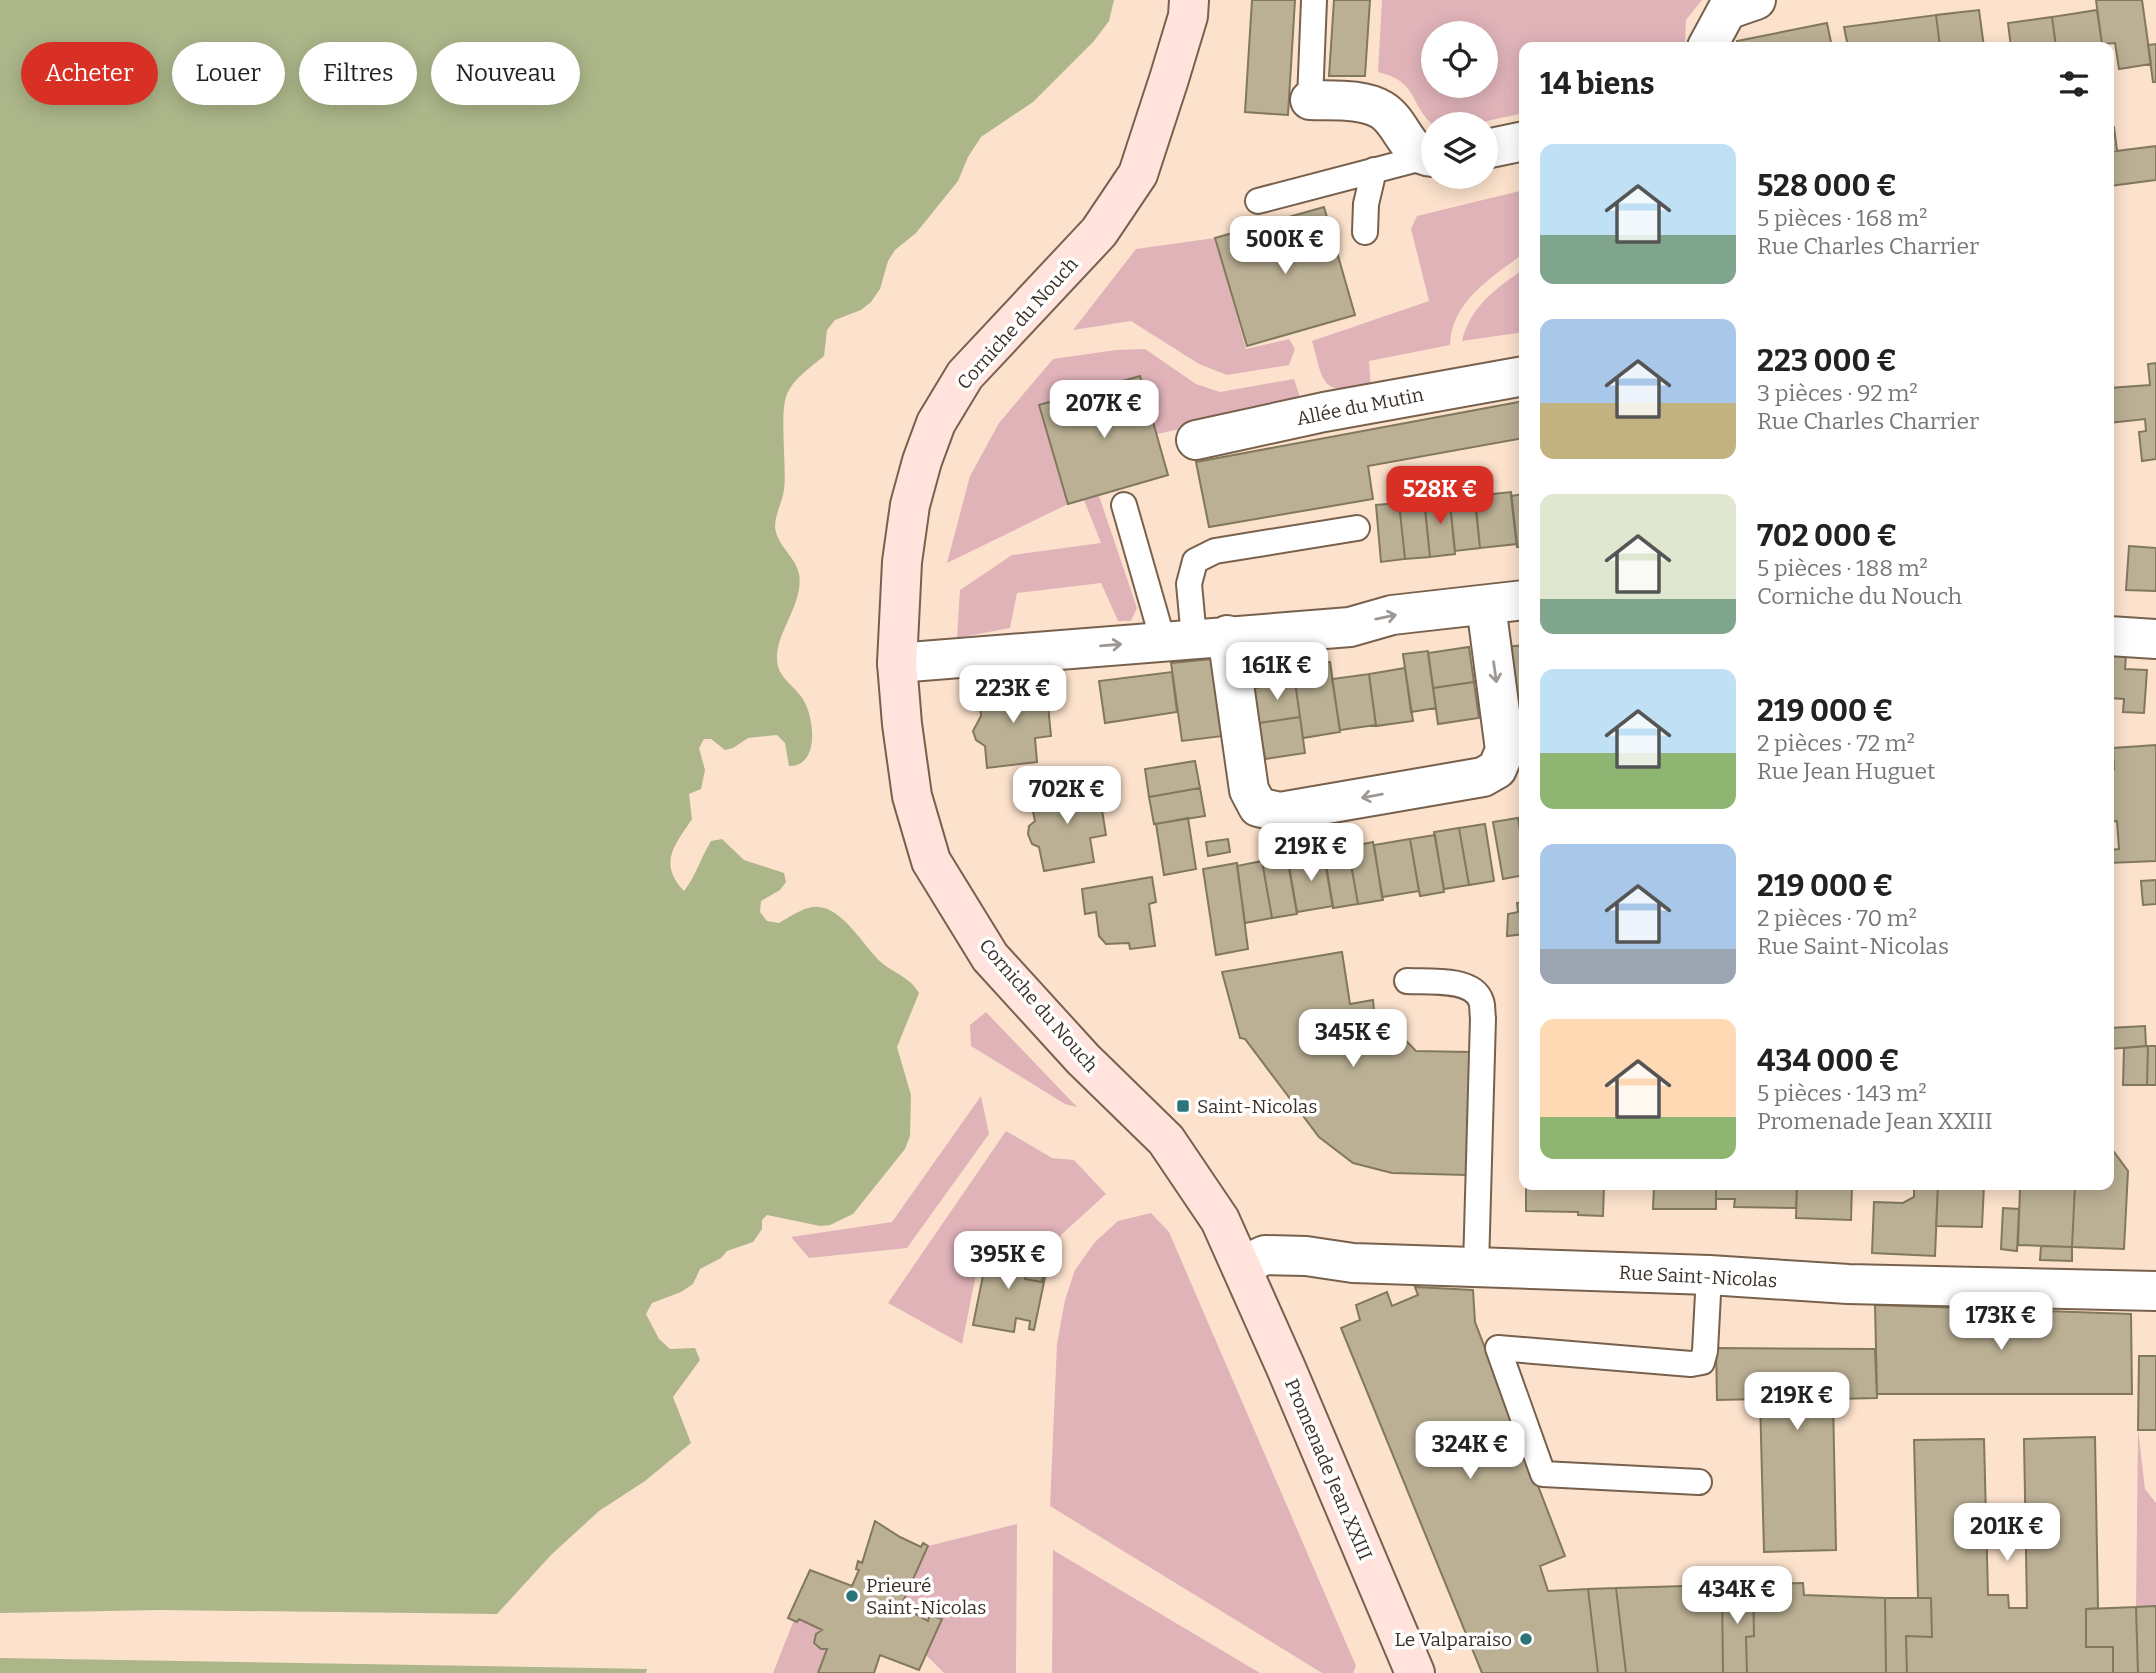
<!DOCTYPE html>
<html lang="fr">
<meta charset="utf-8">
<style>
:root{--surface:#fff;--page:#f2f2f2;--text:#222;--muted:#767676;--accent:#d93025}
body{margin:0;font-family:Bitter,serif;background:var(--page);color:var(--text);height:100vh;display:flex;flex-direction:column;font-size:26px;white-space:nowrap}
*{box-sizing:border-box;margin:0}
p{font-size:23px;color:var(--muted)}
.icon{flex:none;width:38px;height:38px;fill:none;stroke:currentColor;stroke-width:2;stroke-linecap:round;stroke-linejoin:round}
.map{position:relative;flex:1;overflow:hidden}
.sheet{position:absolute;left:1519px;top:42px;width:595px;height:1148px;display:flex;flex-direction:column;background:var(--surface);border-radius:14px;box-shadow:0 4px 18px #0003}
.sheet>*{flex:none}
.guide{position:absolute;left:21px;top:42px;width:665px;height:63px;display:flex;gap:14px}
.buttons{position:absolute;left:1421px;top:21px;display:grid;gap:14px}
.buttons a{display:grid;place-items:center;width:77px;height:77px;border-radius:50%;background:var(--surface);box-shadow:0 4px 18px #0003;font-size:35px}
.price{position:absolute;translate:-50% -60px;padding:0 16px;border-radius:14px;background:#fff;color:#222;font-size:23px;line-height:46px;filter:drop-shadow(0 2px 4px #0008)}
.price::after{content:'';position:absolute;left:50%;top:42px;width:21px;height:16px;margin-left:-10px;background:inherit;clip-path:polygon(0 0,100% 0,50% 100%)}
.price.selected{background:var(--accent);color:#fff}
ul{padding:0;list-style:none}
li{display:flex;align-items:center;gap:21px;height:175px;padding:0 21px}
li span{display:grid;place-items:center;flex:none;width:196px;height:140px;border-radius:14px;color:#555}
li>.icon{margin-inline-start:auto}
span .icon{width:84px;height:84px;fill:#fffc;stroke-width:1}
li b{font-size:30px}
h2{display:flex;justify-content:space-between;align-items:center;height:84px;padding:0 21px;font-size:30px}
.chip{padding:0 24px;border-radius:32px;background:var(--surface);box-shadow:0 4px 18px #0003;font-size:24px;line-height:63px}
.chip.selected{background:var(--accent);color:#fff}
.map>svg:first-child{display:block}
.green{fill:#e0b3b9;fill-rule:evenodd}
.water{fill:#acb689}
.pier{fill:#fce2cc}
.building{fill:#bbb094;stroke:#81785d;stroke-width:2}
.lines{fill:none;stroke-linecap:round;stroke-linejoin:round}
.lane-casing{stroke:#77614d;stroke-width:28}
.street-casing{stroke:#77614d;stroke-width:42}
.secondary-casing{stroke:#77614d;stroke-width:42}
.lane{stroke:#fff;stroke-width:24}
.street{stroke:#fff;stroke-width:38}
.secondary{stroke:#ffe3dc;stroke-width:38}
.oneway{stroke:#9d9894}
.poi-dot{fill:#2b7579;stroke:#fff;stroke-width:2.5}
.labels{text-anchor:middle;stroke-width:7;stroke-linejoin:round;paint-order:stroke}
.street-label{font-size:19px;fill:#3b3128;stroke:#fff}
.poi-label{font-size:19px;fill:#3b3128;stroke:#fff;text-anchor:start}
</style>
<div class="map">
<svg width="2156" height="1673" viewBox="0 0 2156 1673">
<rect width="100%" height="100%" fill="#fce2cc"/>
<path class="green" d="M1382,0h320l-16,20 -1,27h-161v66l-51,11 -40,1c-24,-21 -14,-43 -55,-53zM1433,33h53v53h-53z
M1524,190v63c-31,24 -73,48 -74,92l-81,16 2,30c-51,0 -46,-3 -59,-50l117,-40 -18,-72 6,-13z
M1215,238l31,111 43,-10 6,10 -6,16 -62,10 -28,-11 -68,-43 -58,9 63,-81z
M1524,269v63l-62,9c8,-34 34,-53 62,-72z
M1145,349l51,35 24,8 74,-13 5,15 -2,10 -140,30 -17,-58 -101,30 29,98 -121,59 23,-87 29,-53 54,-64 63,-9z
M1099,496l38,112 -6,13h-13l-17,-38 -84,10 -7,35 -53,10 3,-48 52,-35 89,-12 -17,-43z
M986,1012l91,95 -12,-3 -94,-58 -1,-21z
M981,1096l8,38 -82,114 -98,10 -18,-21 101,-15z
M1006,1131l46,27 22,2 32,34 -57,52 -23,-9 -3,13 -41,-6 -20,100 -74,-41z
M1151,1213l18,19 187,434 -3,7h-31l-272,-167 7,-162 8,-44 10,-30 20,-28 23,-21z
M2138,1430l7,59 11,14v103l-20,1z
M1017,1524l-1,149h-72l-18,-18 15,-36 -11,-4 -2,6 -27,-15 27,-60z
M1053,1550l207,123h-208z
M799,1619l23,11 -6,4 -2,9 7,6h6l-9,24h-45l21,-53z"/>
<path class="water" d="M0,0h1114l-5,21 -15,20 -61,61 -52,35 -13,20 -10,24 -42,52 -21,17 -7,11 -8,28 -9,13 -10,8 -26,10 -8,10 -3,26c-13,11 -30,22 -37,38 -8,18 0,73 -3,96 -2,12 -9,25 -9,37 2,19 21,30 24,47 5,29 -22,57 -22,83 -1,21 18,28 27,44 11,19 15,66 -15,65l-4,-23 -8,-8 -29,3 -15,10 -8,2 -14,-11h-7l-5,9 6,22 -4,19 -12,5 3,25c-18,27 -34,44 -8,72 12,-15 17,-34 27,-50l11,-2 22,21 40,13 2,9 -6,8 -19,11 -1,11 7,9 12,2c9,-5 19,-12 29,-15 31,-10 55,39 74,55 13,11 28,14 37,30l-22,54 14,48 -1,41 -5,13 -52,65 -23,11 -10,1 -53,-11 -5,5v9l-9,13 -26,9 -6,7 -21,11 -7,15 -12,8 -29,11 -6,11 13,25 11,10 25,-1 5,12 -27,37 18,46 -46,38 -46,30 -48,44 -54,59 -337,-4 -160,3z
M0,1656l513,5 134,8 -1,4h-646z"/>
<path class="pier" d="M214,1614h288l-5,4z
M81,1651l432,6 135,9 3,3 -651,-11v-5z"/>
<path class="building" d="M1252,0h43l-7,115 -43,-3z
M1334,0h36l-5,76h-36z
M2096,0h46l9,64 -32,5 -4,-26 -13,1z
M1979,10l5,37h-44l-4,-32z
M2097,10l5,34 -46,3 -4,-30z
M1936,15l4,32h-92l-4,-20z
M2052,17l4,30h-45l-3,-24z
M1827,23l5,24h-94l-1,-6z
M2156,44v38h-3l-5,-37z
M2109,127h5l3,24 -8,1z
M2156,146v34l-47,6v-34z
M1324,207l31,108 -108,31 -32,-108z
M2156,363v96l-14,2 -3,-29 7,-1 -1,-12 -36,4v5v-40l41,-3 -2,-21z
M1140,376l28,99 -100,29 -29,-99z
M1524,401v37l-156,28 5,33 -164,28 -13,-65z
M1474,492l6,56 -25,3 -6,-57z
M1511,492l6,52 -37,4 -5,-52z
M1449,494l6,60 -25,3 -6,-60z
M1524,494v52l-7,1 -6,-51z
M1424,500l6,57 -25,2 -6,-56z
M1399,503l6,56 -24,3 -5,-57z
M2129,546l27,2v43l-30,-1z
M1524,645v57l-9,2 -9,-57z
M1469,647l5,35 -41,6 -5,-35z
M1428,651l8,57 -25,4 -8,-58z
M2109,654l17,1 -1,14 22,1 -3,43 -21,-1 1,-13 -15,-1z
M1212,659l11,77 -41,5 -11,-78z
M1330,662l10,70 -37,6 -8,-56 25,-4 -2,-15z
M1405,668l8,53 -37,5 -7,-52z
M1172,672l5,40 -72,11 -6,-42z
M1369,674l7,51 -36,5 -8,-51z
M1295,682l5,35 -41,6 -5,-35z
M1474,682l5,36 -41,6 -5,-36z
M1046,685l5,51 -16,2 2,24 -50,6 -2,-22 -9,-6 -3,-9 8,-15 -2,-23z
M1300,717l5,36 -40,6 -6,-36z
M2156,745v116l-47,2v-13l10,-1 -2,-28 -6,1 -2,-13v-38l5,-1 -1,-22z
M1195,761l5,27 -51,9 -4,-28z
M1098,785l8,50 -16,3 4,24 -50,9 -5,-24 -7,-3 -4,-10 1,-8 6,-5 -5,-24z
M1200,788l5,28 -51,8 -5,-27z
M1188,818l8,51 -32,6 -8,-51z
M1518,818l6,36v21l-21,4 -10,-57z
M1485,824l9,57 -25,4 -10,-57z
M1459,828l10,57 -25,4 -10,-57z
M1435,835l9,57 -24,4 -10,-57z
M1228,839l2,13 -22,4 -2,-14z
M1410,839l9,52 -37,6 -8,-52z
M1373,842l10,58 -25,4 -10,-57z
M1348,847l10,57 -25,4 -10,-57z
M1324,853l9,53 -36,6 -9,-52z
M1287,857l10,57 -25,4 -10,-57z
M1262,861l10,57 -27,5 -8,-57z
M1237,863l11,86 -32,6 -13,-86z
M1152,877l4,25 -7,2 6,42 -25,3 -1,-6 -23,1 -7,-8 -3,-24 -11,2 -3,-25z
M2156,880v24l-13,1 -2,-24z
M1524,902v32l-17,2 1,-22 10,-2 -1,-9z
M1342,952l8,52 23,-4 2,22 11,-2 30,31 54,1 -4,123 -74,-2 -39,-10 -34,-26 -74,-98 -5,-1 -18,-66z
M2145,1026l1,20 -37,3v-21z
M2148,1046h8v39h-9z
M2148,1046l-1,39h-24l1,-37z
M2109,1151l5,1 14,19 -4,78 -52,-2 3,-62h34z
M1526,1185h78l-1,31 -25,-1v-3l-52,-1z
M1654,1185h62v24h-63z
M1716,1185h81l-1,23 -62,-1 1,-8h-19z
M1797,1185h55l-1,35 -55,-2z
M1914,1185h24l-3,71 -63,-3 2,-51 29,1 11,-6z
M1938,1185h46l-2,42 -46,-1z
M2027,1185h48l-3,62 -54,-2 2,-56h7z
M2003,1208l16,1 -2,42 -16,-2z
M989,1246l40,8 -4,25 17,3 2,-11 -4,-1 1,-8 7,1 -14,67 -5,-1 1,-8 -14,-3 -2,14 -41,-7z
M2041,1246l31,1v14l-32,-1z
M1027,1267l17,4 -2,11 -17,-3z
M1415,1287l58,3 2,32 90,234 -25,10 8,25 40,-2 10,84h-116l-141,-345 19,-8 -4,-15 31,-13 5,14 26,-11z
M1875,1305l256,9 1,80h-255z
M1716,1348l159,1 2,49 -44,1 3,151 -72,2 -4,-153 -43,1z
M2139,1356h17v74h-18z
M2095,1437l3,171 -12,1v38h27v26h-206l-1,-37 26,1 -1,-39h-13l-4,-158 70,-1 4,156h20l1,13h18l-3,-169z
M875,1521l25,16 21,10 2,-4 5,3 -27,60 27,15 2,-6 12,4 -23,51 -39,-15 -6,18h-56l9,-24h-6l-7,-6 2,-9 6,-4 -23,-11 -2,3 -9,-4 22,-48 42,16 7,-16 -3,-1 2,-8 4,2z
M1803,1583l1,12 81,3 1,75h-139l-1,-36 8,-1 -1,-52z
M1753,1584l1,52 -8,1 1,36h-24l-1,-88z
M1722,1585l1,88h-97l-10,-85z
M1616,1588l10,85h-28l-10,-84z
M1885,1598h46l1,39 -26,-1 1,37h-21z
M2156,1606v67h-18l-2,-66z
M2136,1607l2,66h-25v-26h-27v-38z"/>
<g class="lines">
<g class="lane-casing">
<path id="lane" d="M1310,100l4,-100
M1258,201l168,-44
M1365,232l1,-28 8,-34
M1124,505l39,136
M1194,638l-5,-54 6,-23 20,-10 142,-23
M1407,981c20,1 66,-4 74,20 2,5 1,12 2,17l-7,249
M1699,1482l-156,-8 -45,-126 193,16 11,-2 3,-11 4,-76"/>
</g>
<g class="street-casing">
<path id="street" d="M1707,47l20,-37 29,-10
M1310,100c22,1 52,-2 72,10 21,13 24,46 51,47
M1486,149l38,-8
M1196,440l128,-28 200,-36
M1227,635l22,155 9,17 22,5 203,-35 14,-8 8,-19 -19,-145
M2109,636l47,3
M897,663l453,-36 42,-12 132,-15
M1242,1266l23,-11 41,1 47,7 356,12 139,9 308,7"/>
</g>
<g class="secondary-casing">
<path id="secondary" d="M1189,0l-1,16 -19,63 -31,95 -39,58 -134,143 -29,48 -14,38 -12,44 -8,57 -5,101 5,61 10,72 19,65 59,96 93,102 83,81 54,80 66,148 129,305"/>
</g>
<use href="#lane" class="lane"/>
<use href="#street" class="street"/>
<use href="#secondary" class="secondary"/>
</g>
<defs><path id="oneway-shaft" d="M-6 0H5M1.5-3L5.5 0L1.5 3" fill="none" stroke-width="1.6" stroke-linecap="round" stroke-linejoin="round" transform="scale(1.75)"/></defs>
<g class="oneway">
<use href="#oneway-shaft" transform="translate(1386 617) rotate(-12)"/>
<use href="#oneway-shaft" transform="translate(1111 645) rotate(-5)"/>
<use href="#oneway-shaft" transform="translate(1495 672) rotate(82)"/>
<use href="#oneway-shaft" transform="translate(1372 796) rotate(170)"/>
</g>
<g class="poi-dot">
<rect x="1176" y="1099" width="14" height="14" rx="3.5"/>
<circle cx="852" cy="1596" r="7"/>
<circle cx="1526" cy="1639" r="7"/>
</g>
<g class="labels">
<g class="street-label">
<text transform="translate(1017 323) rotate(-48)" y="7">Corniche du Nouch</text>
<text transform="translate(1360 406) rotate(-11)" y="7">Allée du Mutin</text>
<text transform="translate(1039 1005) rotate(49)" y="7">Corniche du Nouch</text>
<text transform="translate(1698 1276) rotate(3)" y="7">Rue Saint-Nicolas</text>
<text transform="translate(1329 1469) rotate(67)" y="7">Promenade Jean XXIII</text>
</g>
<g class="poi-label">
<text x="1197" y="1113">Saint-Nicolas</text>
<text x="866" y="1592">Prieuré<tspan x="866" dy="22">Saint-Nicolas</tspan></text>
<text x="1512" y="1646" text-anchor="end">Le Valparaiso</text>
</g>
</g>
</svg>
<div class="buttons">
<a><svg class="icon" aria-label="locate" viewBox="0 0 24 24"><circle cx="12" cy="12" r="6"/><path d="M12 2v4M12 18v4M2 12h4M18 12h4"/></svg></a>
<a><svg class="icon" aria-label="layers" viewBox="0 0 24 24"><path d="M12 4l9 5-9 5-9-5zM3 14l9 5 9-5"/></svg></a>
</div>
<b class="price" style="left:1285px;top:276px">500K €</b>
<b class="price" style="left:1104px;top:440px">207K €</b>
<b class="price selected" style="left:1440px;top:526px">528K €</b>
<b class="price" style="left:1277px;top:702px">161K €</b>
<b class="price" style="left:1013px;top:725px">223K €</b>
<b class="price" style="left:1067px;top:826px">702K €</b>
<b class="price" style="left:1311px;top:883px">219K €</b>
<b class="price" style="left:1353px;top:1069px">345K €</b>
<b class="price" style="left:1008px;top:1291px">395K €</b>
<b class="price" style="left:2001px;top:1352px">173K €</b>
<b class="price" style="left:1797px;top:1432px">219K €</b>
<b class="price" style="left:1470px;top:1481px">324K €</b>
<b class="price" style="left:2007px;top:1563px">201K €</b>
<b class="price" style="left:1737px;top:1626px">434K €</b>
<div class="guide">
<a class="chip selected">Acheter</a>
<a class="chip">Louer</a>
<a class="chip">Filtres</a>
<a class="chip">Nouveau</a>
</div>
<section class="sheet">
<h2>14 biens<svg class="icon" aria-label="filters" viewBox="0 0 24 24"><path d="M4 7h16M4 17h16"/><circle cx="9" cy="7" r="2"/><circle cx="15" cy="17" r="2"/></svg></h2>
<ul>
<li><span style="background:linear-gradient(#bfe0f5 65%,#7fa58c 0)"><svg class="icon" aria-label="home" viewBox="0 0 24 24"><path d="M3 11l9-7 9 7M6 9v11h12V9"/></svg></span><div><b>528 000 €</b><p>5 pièces · 168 m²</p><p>Rue Charles Charrier</p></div></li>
<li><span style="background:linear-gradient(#a9c7e8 60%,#c2b280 0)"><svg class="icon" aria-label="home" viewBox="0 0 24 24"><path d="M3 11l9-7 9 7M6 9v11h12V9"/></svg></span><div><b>223 000 €</b><p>3 pièces · 92 m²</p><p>Rue Charles Charrier</p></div></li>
<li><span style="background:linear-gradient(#dfe7d0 75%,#7fa58c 0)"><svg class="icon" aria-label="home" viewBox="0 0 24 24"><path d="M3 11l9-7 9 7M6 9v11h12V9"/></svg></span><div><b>702 000 €</b><p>5 pièces · 188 m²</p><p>Corniche du Nouch</p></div></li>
<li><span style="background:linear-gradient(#bfe0f5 60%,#8fb573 0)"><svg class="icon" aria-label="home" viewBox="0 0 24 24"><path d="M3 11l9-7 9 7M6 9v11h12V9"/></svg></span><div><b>219 000 €</b><p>2 pièces · 72 m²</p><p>Rue Jean Huguet</p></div></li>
<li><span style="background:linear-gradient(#a9c7e8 75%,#9aa5b1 0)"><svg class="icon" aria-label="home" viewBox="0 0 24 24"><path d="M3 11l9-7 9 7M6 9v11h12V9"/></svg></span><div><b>219 000 €</b><p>2 pièces · 70 m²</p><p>Rue Saint-Nicolas</p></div></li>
<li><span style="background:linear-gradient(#ffd9b3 70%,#8fb573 0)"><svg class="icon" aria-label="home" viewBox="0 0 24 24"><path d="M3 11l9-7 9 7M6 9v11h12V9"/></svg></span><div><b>434 000 €</b><p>5 pièces · 143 m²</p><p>Promenade Jean XXIII</p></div></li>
</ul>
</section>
</div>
